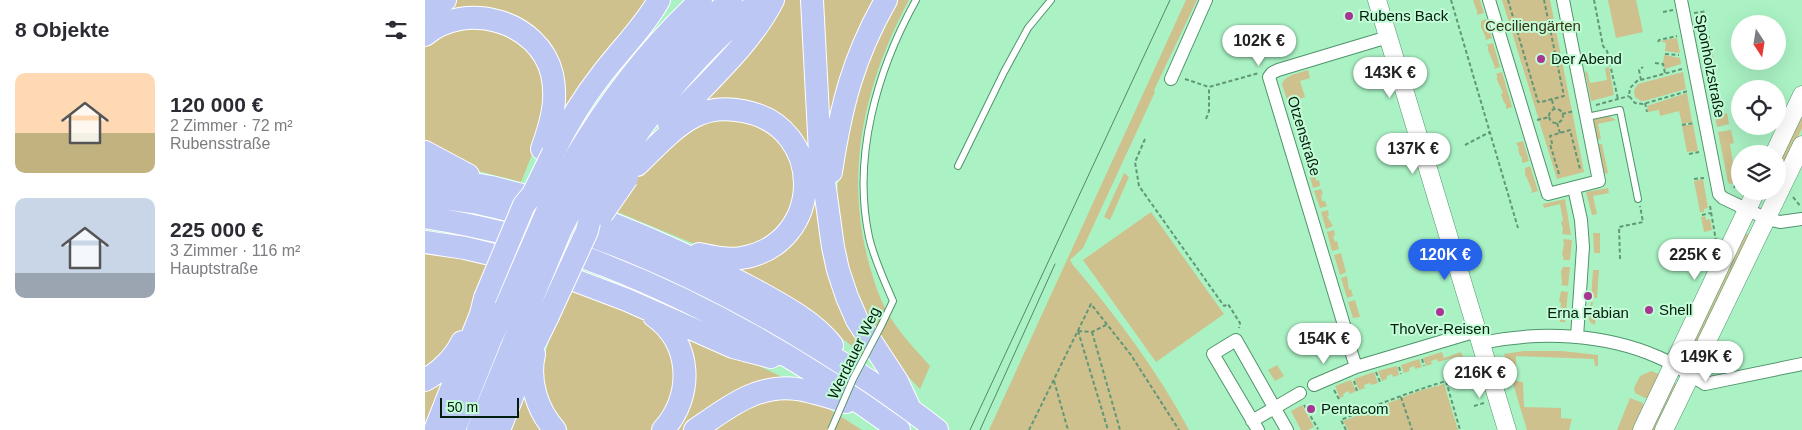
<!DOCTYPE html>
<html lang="de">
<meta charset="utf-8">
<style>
:root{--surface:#fff;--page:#f7f7f7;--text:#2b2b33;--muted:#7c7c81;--accent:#2563eb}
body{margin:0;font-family:Arial,sans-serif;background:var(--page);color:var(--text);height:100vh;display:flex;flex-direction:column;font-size:19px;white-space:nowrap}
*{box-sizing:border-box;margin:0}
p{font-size:16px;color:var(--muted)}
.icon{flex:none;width:28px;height:28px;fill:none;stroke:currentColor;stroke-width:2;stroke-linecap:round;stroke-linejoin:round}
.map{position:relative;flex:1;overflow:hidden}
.sheet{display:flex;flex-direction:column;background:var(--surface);width:425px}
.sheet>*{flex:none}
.needle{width:32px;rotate:168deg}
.controls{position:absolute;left:1306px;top:15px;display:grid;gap:10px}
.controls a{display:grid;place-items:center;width:55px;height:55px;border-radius:50%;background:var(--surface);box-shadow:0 5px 20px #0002;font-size:25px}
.scale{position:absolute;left:15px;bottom:12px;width:79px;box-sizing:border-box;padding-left:5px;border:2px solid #021e0e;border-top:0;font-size:14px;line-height:18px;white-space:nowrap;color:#021e0e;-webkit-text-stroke:4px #c3fcd6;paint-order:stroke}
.price{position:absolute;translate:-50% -42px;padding:0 11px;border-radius:18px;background:#fff;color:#222;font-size:16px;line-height:32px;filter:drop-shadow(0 1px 2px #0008)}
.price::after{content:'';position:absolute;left:50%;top:30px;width:15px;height:11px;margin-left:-8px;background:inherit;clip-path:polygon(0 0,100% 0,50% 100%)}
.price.current{background:var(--accent);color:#fff}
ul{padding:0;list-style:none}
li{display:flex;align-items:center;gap:15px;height:125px;padding:0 15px}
li span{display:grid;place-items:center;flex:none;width:140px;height:100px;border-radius:10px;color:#555}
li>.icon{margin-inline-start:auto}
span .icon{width:60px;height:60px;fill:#fffc;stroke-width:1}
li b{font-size:21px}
h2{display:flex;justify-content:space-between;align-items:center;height:60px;padding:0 15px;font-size:21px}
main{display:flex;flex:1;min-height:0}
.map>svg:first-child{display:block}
.green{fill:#cec18e}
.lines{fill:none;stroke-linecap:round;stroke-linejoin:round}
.lane-casing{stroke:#4f946b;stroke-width:8}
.street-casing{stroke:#4f946b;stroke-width:14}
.secondary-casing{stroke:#4f946b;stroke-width:19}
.highway-casing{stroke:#fff;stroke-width:24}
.path{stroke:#629776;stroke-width:2;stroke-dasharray:4 2.5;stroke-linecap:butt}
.lane{stroke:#fff;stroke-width:6}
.street{stroke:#fff;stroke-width:12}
.secondary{stroke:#fff;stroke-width:18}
.highway{stroke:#bdc7f4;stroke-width:22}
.tram{stroke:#558668;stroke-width:1}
.lane-bridge-casing{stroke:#4f946b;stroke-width:8;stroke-linecap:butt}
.highway-bridge-casing{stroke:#fff;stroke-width:24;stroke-linecap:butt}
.lane-bridge{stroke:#fff;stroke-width:6}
.highway-bridge{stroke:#bdc7f4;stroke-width:22}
.poi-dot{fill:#a63692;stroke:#c3fcd6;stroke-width:2}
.labels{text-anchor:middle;stroke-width:4;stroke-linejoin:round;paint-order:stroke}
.poi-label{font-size:15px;fill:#021e0e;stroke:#c3fcd6;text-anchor:start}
.park-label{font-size:15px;fill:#3a3314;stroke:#c3fcd6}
.street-label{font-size:15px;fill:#021e0e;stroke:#c3fcd6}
</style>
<main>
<section class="sheet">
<h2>8 Objekte<svg class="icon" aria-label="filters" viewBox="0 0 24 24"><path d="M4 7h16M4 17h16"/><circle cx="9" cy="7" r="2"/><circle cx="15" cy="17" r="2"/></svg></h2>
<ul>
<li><span style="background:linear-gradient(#ffd9b3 60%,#c2b280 0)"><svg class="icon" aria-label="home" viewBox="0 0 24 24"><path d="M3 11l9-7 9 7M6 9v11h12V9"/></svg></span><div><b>120 000 €</b><p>2 Zimmer · 72 m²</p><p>Rubensstraße</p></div></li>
<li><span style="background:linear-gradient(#c9d6e8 75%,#9aa5b1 0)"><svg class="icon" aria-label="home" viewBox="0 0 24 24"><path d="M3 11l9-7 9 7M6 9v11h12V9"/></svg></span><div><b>225 000 €</b><p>3 Zimmer · 116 m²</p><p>Hauptstraße</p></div></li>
</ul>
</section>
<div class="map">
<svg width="1377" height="430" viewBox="0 0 1377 430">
<rect width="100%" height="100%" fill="#aaf2c4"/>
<path class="green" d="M32,0h197l-95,124 -25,-94 -109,-5v-7z
M353,0h29l5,110 57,249 -38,-29 -100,-61 62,-31 4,-103 -99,-28z
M392,0h62l-48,133z
M468,0h16c-43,80 -64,167 -42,256 6,23 13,47 27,67 10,15 24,29 36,43l-10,23 -19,-20 -51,-80 -14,-83 5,-62 4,-22z
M761,0h11l-42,88 -1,3 1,1 -72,156 -13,12 3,5c44,52 84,105 116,165h-200z
M1048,0h7l4,13 -7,2v-5l-1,-1z
M1077,0h48l34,172 -27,7z
M1183,0h28l7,32 -27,6z
M1280,13l2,7 -3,1 1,6 -6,1 -3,-13z
M1061,19l6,19 -7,2 1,-2 -5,-11v-6z
M50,22l51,21 21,41 -12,63 -14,35 -50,-13 -46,-27v-98z
M1252,38l3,15 -15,-2 1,-8 -6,-2z
M1285,38l4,23 -9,1 -4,-22z
M1068,43l7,24 -6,2 1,-2 -7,-17v-4l-2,-1z
M1239,55l16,3 1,6 -16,5 -2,-6z
M1184,67l5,28 -23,6 -6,-29 2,-1 3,12 17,-3 -2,-12z
M883,70l2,8 -10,3 5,16 -17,6 -6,-19c3,-9 17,-11 26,-14z
M1077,72l10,35 -6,2v-5l-2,-1 -3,-9 2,-1 -6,-13v-5l-2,-1z
M1258,72l3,17 -42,12h-3l-6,-4 -1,-7 4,-6z
M1292,79l4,19 -9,2 -3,-19z
M1262,93l5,29 -10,2 -3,-13 -19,5 -1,-6 -11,2 -1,-6z
M1377,112v16l-24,52 -1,-16z
M1302,113l2,11 -12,3 -2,-11z
M302,116l50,18 20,36 -9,51 -40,29 -51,-5 -82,-34 18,-31 44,-46z
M1184,116l7,4 -18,4 3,15 -4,1 -4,-21z
M876,120l2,6 -3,1 2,6h2l3,7 -7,3 -6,-21z
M1268,124l5,27 -11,1 -5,-26z
M1306,130l3,13 -4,1 6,39 -6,1 -2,-2 -10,-50z
M1098,141l6,20 -7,2v-6l-2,-1 -2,-7 1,-1 -3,-5z
M883,143l6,21 -7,2 -6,-21z
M1173,144h4l6,29 -4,1z
M1105,166l8,25 -7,2 1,-3 -7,-16v-6z
M890,167l2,7 -2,1 1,6 3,-1 1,6 -7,2 -5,-19z
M699,173l5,4 -19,43 -6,-3z
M1278,179l5,29 -4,1v3h-4l-6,-31z
M1183,188l1,5 -16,3 4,18 -5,1 -6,-23z
M896,189l2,5 -2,1 1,6h3l2,5 -7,2 -6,-17z
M1140,199l6,36 -9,-1 1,-5 -2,-7 2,-1 -3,-17 -16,4 -1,-4z
M903,210l1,5 -2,1 6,10 -7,3 -5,-17z
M726,212l73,102 -68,48 -73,-102z
M1280,216l1,4 4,-1 2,11 -8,2 -3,-15z
M909,230l1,5 -2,1 2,6 2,-1 2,8 -7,2 -5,-19z
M1168,233h7v20h-6z
M1320,233l6,3 -57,117 -5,-3z
M1138,239l9,1 -2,20h-8l2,-1 -2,-5 2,-10z
M0,247l64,14 -21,59 -10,19 -33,37z
M916,253l5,19 -6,3 -6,-20z
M1138,267h7l-2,19 -8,-1 2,-1 -1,-13z
M1168,270h6l-2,28h-6z
M922,276l2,14 2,-1 2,7 -6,2 -6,-20z
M149,285l73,35 25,29 4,38 -20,39 -4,4h-84c-48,-45 -17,-97 6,-145z
M1136,291l7,1 -3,30h-5l1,-19 -2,-1z
M930,300l5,17 -7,1 -5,-16z
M1166,302h2l-1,6 4,1 -1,16 -4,-2 -2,-3z
M255,327l102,50 -72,32 -28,21h-8z
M1099,351h38l36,4v11h-3l-1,-7 -78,-3v25l7,1 1,25 37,1v10l11,1 -3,11h-42l-23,-76z
M1017,352l2,6 17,-6 6,17 -4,1 -4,-14 -21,6 -1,-3 -6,2 1,3 -6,2 -3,-8z
M994,359l3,8 -7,2 -1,-3 -5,2 1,3 -6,2 -3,-8z
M852,365l7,11 -9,5 -7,-11z
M972,366l2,9 -6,2 -1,-3 -5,2v3l-5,2 -4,-10z
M1226,371l10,4 -11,22 -5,1 -10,-5 -1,-5 6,-12z
M949,372l4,11 -6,2 -2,-2 -6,2 1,3 -6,2 -5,-11z
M19,380l-19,50v-38z
M926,380l5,11 -6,3 -2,-3 -5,3 1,2 -4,2 -5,-12z
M1248,382l5,3 -22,45h-7z
M1019,384l14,46h-110l-5,-9 76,-30z
M98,385l23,45h-41z
M345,395l51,9 41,26h-157z
M1205,398l13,5v6l-10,21h-16z
M877,405l12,22 -6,3h-7l-10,-19z"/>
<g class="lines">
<g class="lane-casing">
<path id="lane" d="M1162,117l33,-7 18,89
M533,166l46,-94 24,-44 23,-28
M456,326l12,-25c-9,-21 -19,-42 -24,-64 -17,-80 8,-167 47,-237"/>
</g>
<g class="street-casing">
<path id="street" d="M1064,0l59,194 51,-13 -36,-181
M1256,0l38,194 4,4 44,21 13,3 22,-3
M746,79l35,-79
M1149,188l7,32 2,27 -6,90
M919,325l-75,-248 3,-4 6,-3 110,-33
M923,342l8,25
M1055,343c59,-12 123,-10 178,14 16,7 32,18 47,27l97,-20
M889,385l42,-18 121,-36
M827,421l48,-28
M833,430l-45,-76 23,-14 51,90"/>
</g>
<g class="secondary-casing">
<path id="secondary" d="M952,0l130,430
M1349,154l28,-59
M1217,430l114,-239
M1239,430l138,-285"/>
</g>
<g class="highway-casing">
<path id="highway" d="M387,0l8,153 13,94 5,23 9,27 10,23 40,61 12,26
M0,10l20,-10
M0,35c41,-35 114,-14 127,39 6,27 -1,50 -10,75
M244,124c34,-39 81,-78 104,-124
M0,152l43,23
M128,153c14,-28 30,-55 49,-79 19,-25 42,-47 57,-74
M149,160c35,-59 76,-113 127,-160
M212,165c18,-17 36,-38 58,-49 14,-7 32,-8 48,-5 84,15 82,134 -2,147 -14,2 -28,-1 -42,-4
M168,167c37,-63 82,-119 138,-167
M406,172c10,-66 22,-114 55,-172
M186,173c41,-66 89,-124 150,-173
M0,175l66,12 58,15
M0,196c17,2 35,4 53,7 116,25 226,76 327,137 46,28 90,57 132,90
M157,212c59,22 117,48 173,78 27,15 58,31 77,55
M0,217c44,7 87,17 130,30 16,5 33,12 49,18 105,41 204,99 295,165
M0,242l40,6 67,16 95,36 106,47 38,10
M229,316c38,27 40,80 9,114
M109,354c-6,27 3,56 21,76
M0,380c15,-8 30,-23 37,-38
M10,430l46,-116 4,-16
M29,430l37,-92 16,-34
M53,430l49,-120
M74,430l29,-73 20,-41
M270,430c31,-21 62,-47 102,-41 17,3 33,8 49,13"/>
</g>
<path class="path" d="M1026,0l67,228
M1083,0l30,102h3l23,-6 -20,-96
M1169,0l9,46 4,5 11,48
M1238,12l10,-2
M1269,13l13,-2
M1275,38l10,-1
M1233,42l1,-2 18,-4
M1240,54l14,1
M1230,63l8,1 2,9
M1279,64l10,-2
M1257,69l-45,12 -7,7 -1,8 6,7 8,1 45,-13
M760,79l24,8 50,-14
M1216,80l-2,-10 4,-3
M1127,100l2,9
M1286,101l10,-1
M1220,103l2,9
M1171,105l33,-9
M1124 116a7 7 0 1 1 14 0a7 7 0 1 1-14 0Z
M1137,114l12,-3
M781,119l3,-8v-24
M1112,120l12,-3
M1132,123l3,10
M1257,125l12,-2
M720,139l-10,23 4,24 85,120 4,-2 12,19 -1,5
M1040,145l25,-13
M1264,154l10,-2
M1134,174l-9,-30 2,-1 -2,-7 20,-6 10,39
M1269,179l10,-1
M1309,188l2,-5
M1368,197l8,10
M1285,206l6,35
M1277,215l9,-2
M1195,259l-1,-32 24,-5 -3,-16
M653,331l30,99
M653,331l14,1 14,-7
M667,332l28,98
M1294,350l15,17
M997,359l2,7
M974,367l2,7
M951,372l4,10
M1039,373l10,-3
M629,381l14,49
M929,381l3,10
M909,390l5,9
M976,397l11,33
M879,405l14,24
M1049,406l10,-3
M604,430l62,-126 40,51 48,75
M921,430l-5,-10c34,-15 69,-28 105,-39l14,49"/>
<use href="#lane" class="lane"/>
<use href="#street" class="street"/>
<use href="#secondary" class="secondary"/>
<use href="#highway" class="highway"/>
<path class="tram" d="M545,430l200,-430
M555,430l75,-166"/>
<g class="lane-bridge-casing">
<path id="lane-bridge" d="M406,430l22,-51 28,-53"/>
</g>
<g class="highway-bridge-casing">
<path id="highway-bridge" d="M177,214l25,-36
M60,298l39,-93 9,-11 20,-41
M82,304l42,-97 25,-47
M102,310l34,-81 32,-62
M123,316l39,-85 5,-22 19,-36"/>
</g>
<use href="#lane-bridge" class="lane-bridge"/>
<use href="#highway-bridge" class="highway-bridge"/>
</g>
<g class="poi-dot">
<circle cx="924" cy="16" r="5"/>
<circle cx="1116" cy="59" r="5"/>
<circle cx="1163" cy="296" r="5"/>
<circle cx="1224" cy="310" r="5"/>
<circle cx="1015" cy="312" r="5"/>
<circle cx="886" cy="409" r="5"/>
</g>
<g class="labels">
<g class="poi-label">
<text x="934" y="21">Rubens Back</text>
<text x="1126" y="64">Der Abend</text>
<text x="1234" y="315">Shell</text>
<text x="1163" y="318" text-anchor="middle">Erna Fabian</text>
<text x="1015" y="334" text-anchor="middle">ThoVer-Reisen</text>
<text x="896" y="414">Pentacom</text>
</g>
<g class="park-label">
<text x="1108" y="31">Ceciliengärten</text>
</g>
<g class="street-label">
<text transform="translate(1285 66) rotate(79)" y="5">Sponholzstraße</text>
<text transform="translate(879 136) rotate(73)" y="5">Otzenstraße</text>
<text transform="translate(429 353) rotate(-64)" y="5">Werdauer Weg</text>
</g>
</g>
</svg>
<div class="controls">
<a><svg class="needle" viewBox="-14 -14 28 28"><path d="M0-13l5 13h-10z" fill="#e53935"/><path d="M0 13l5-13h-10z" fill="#7c7c81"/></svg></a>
<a><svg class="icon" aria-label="locate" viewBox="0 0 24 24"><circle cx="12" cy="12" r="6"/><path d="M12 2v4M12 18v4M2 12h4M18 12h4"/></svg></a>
<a><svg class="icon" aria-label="layers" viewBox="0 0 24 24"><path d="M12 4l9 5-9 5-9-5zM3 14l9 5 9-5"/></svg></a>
</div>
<div class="scale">50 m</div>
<b class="price" style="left:834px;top:67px">102K €</b>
<b class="price" style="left:965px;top:99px">143K €</b>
<b class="price" style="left:988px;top:175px">137K €</b>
<b class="price current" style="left:1020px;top:281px">120K €</b>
<b class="price" style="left:1270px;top:281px">225K €</b>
<b class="price" style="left:899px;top:365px">154K €</b>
<b class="price" style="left:1281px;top:383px">149K €</b>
<b class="price" style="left:1055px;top:399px">216K €</b>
</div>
</main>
